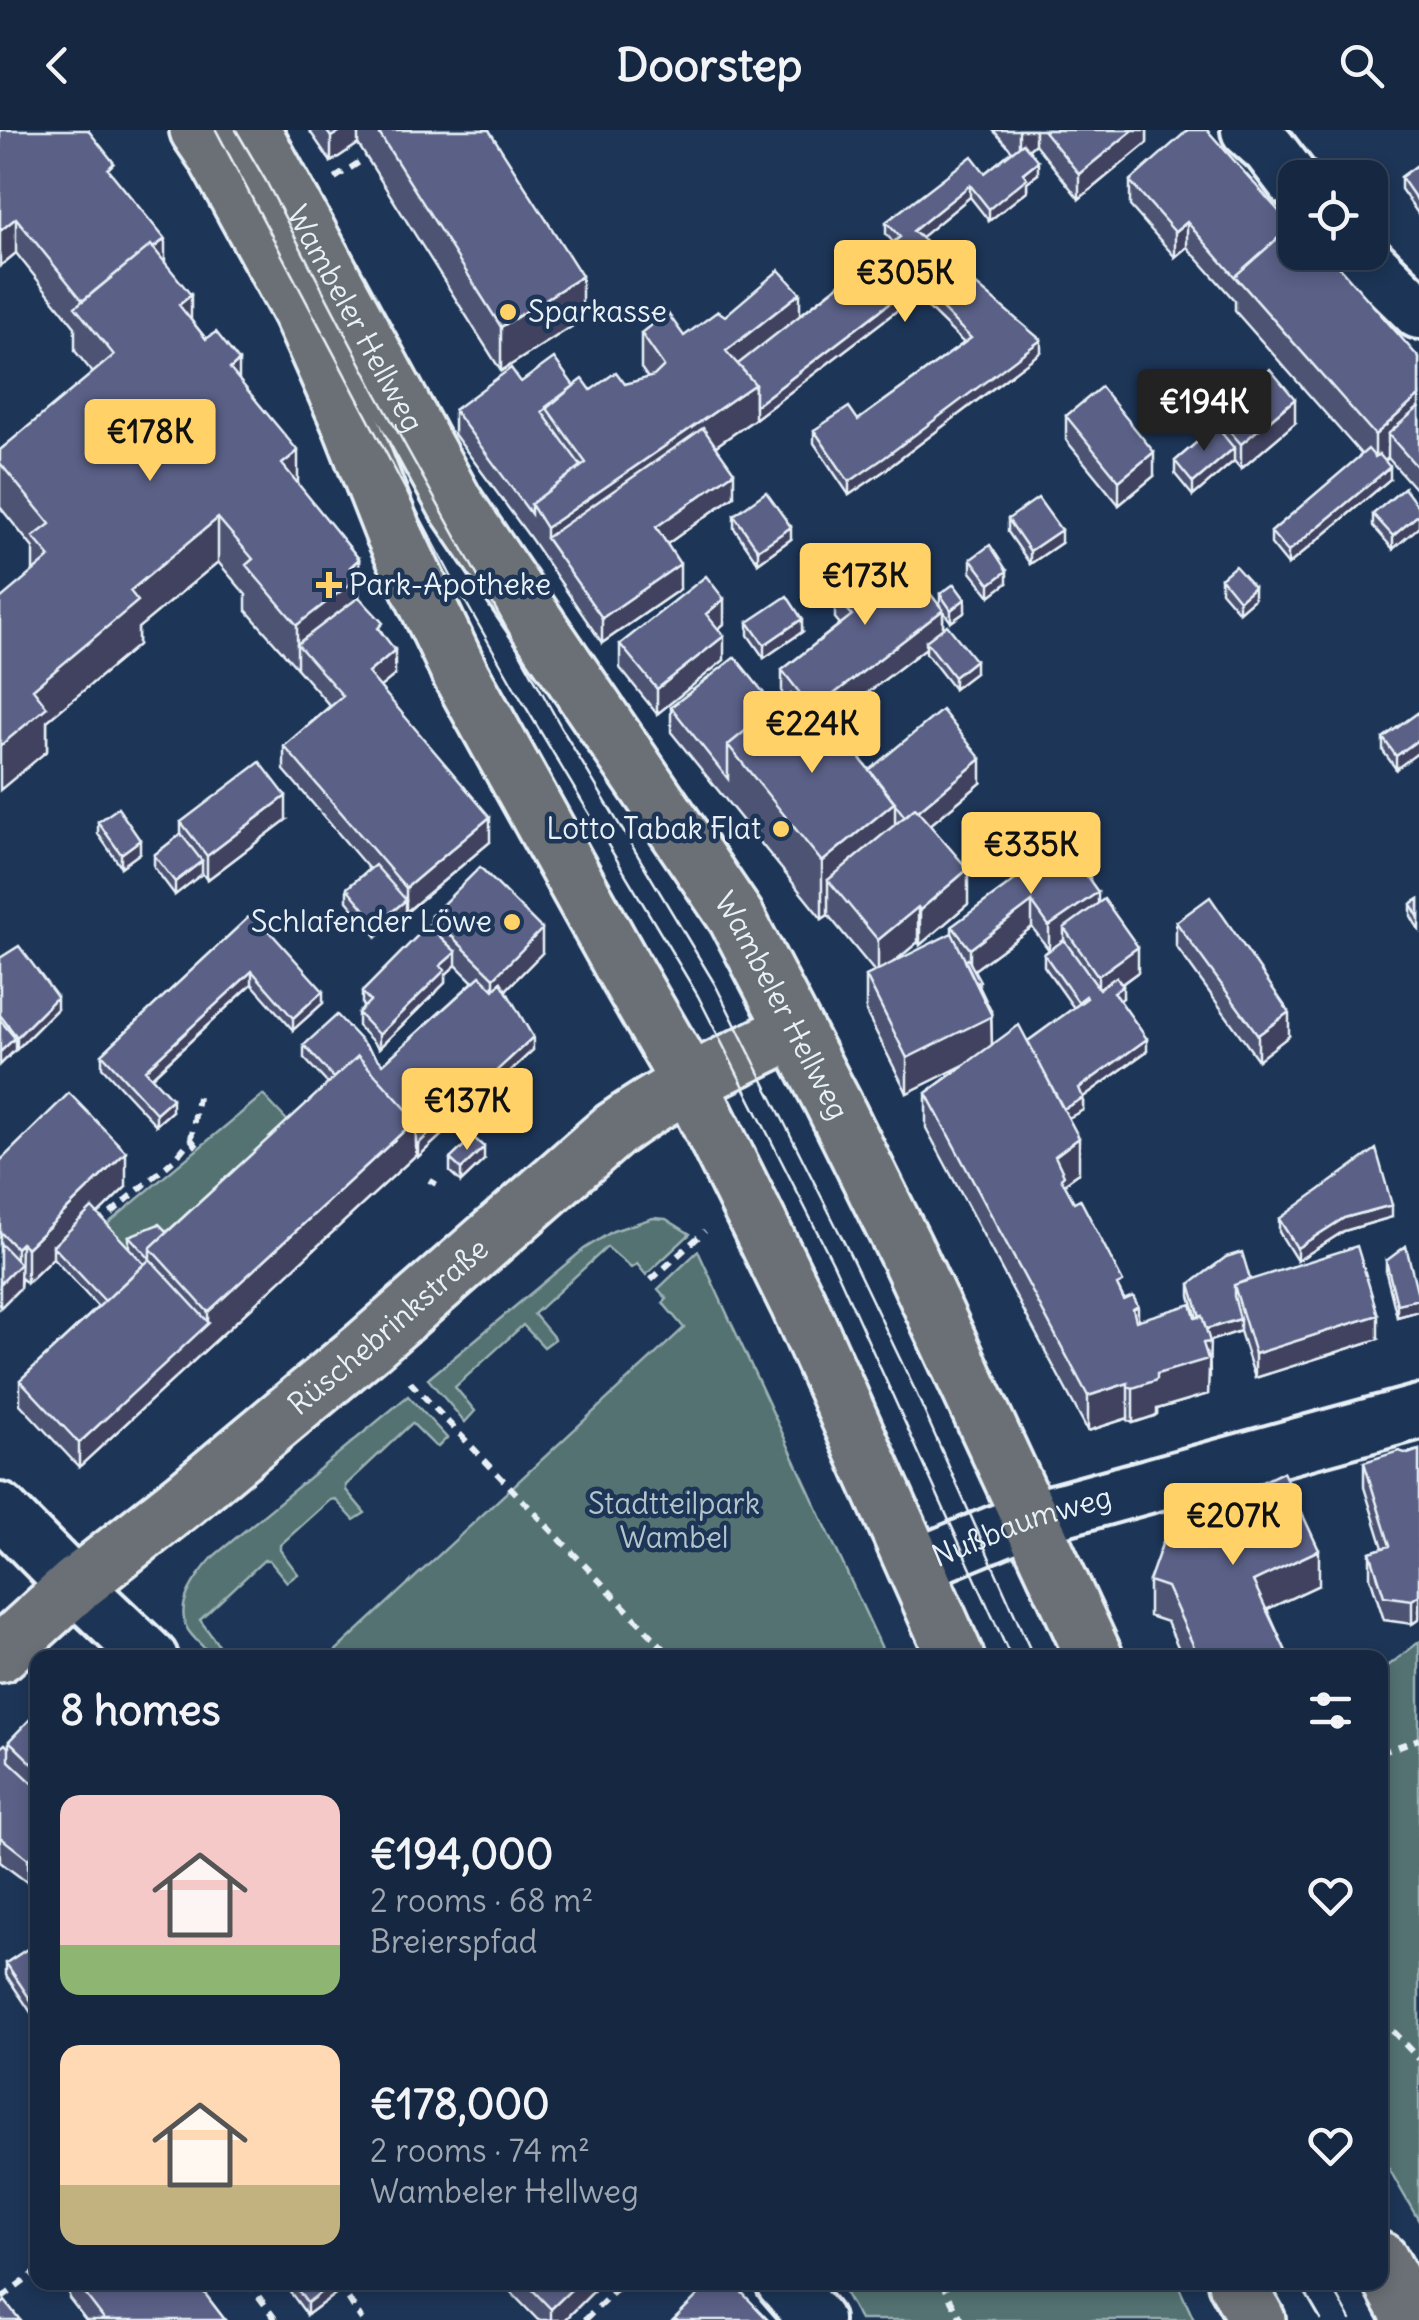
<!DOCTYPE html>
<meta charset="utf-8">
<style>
:root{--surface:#162841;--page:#1f3048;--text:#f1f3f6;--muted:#9ea6b1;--line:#35445a;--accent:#ffd166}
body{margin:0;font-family:Delius,sans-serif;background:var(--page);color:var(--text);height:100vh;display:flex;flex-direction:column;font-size:38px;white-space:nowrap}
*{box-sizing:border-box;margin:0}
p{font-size:32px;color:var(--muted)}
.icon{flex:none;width:55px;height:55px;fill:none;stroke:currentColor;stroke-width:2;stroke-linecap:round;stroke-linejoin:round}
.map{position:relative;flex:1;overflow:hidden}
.side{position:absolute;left:30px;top:1520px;width:1358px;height:640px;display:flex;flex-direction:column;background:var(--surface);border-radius:20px;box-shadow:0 5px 15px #0003,0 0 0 2px var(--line)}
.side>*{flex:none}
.controls{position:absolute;left:1278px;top:30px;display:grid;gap:20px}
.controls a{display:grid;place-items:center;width:110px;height:110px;border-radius:20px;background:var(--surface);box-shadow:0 5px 15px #0003,0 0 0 2px var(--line);font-size:50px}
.price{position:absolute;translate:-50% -85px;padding:0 22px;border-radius:10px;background:var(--accent);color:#111;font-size:32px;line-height:65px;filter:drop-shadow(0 2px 5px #0008)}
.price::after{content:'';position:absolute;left:50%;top:60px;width:30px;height:22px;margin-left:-15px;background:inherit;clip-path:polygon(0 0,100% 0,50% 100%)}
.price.current{background:#222;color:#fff}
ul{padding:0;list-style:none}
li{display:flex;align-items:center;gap:30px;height:250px;padding:0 30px}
li span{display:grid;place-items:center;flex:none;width:280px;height:200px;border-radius:20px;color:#555}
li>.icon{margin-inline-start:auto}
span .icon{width:120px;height:120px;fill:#fffc;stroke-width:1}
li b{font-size:42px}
h2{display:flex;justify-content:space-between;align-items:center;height:120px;padding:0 30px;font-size:42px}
header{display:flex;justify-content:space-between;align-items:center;height:130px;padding:0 30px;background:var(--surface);font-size:45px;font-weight:800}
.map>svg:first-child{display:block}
.green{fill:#527271;stroke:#9db2b4;stroke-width:2.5}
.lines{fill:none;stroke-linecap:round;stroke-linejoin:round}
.minor-casing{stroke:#e8f1f8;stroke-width:60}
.major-casing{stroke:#e8f1f8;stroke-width:62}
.path{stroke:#e8f1f8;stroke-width:6;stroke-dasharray:10 8;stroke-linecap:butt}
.minor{stroke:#1d3557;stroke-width:52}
.major{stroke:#6b7074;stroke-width:55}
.tram{stroke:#e8f1f8;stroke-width:2.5}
.wall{fill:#4d5373;stroke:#e8f1f8;stroke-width:2.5;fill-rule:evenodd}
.shaded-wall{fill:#3f435e;stroke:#e8f1f8;stroke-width:2.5}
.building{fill:#5a6086;stroke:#e8f1f8;stroke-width:2.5}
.poi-dot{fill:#ffd166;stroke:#1d3557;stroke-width:4}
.labels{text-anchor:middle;stroke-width:9;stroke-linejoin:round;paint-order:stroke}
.poi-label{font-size:30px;fill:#e8f1f8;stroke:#1d3557;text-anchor:start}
.street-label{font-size:30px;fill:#e8f1f8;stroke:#1d3557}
.park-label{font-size:30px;fill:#b4c5c9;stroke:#1d3557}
</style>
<header><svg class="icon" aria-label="back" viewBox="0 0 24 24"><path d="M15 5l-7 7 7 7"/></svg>Doorstep<svg class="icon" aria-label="search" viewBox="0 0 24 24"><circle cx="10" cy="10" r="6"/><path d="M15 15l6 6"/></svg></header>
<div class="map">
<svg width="1419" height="2190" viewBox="0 0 1419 2190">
<rect width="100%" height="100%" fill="#1d3557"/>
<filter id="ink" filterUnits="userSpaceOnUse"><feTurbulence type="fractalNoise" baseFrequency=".01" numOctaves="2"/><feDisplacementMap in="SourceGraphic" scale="20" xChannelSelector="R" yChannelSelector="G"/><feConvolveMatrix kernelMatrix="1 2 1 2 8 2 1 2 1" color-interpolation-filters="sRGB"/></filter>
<g filter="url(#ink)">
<path class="green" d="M263,965l34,36 -133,121 -35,8 -29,-30z
M653,1088l13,1 24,15 -44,41 -9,-11 -6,4 -24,-21 -73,67 21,25 -11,8 -21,-22 -68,62 20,24 -10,11 -37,-43 156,-130 29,-18z
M698,1121l188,406h-557l355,-329 -21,-25 4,-4 -9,-10z
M408,1266l39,42 -9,9 -3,-1 -23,-23 -66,62v5l19,23 -11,7 -19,-21 -5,1 -50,45v5l18,24 -11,8 -18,-22h-5l-64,60 19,26 -8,8c-8,-7 -17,-15 -23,-24 -15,-26 10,-56 26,-74z
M1419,1512v579l-39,-68v-481z
M839,2153h338l17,37h-334z"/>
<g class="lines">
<g class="minor-casing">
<g id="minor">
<path d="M1248,0l21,19 26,34"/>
<path d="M1358,122l61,60"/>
<path d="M0,1380l75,76 76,72"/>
<path id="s1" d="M917,1435l114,-47 388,-106"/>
<path d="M783,2152l33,38"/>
</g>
</g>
<g class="major-casing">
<g id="major">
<path d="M198,0l17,25 86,158 50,112 42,107 69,145 168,303 59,102 109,221 158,355"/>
<path id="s2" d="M252,0l203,373 281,414 97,186 76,154 186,401"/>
<path id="s3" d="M0,1524l75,-68 111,-88 182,-152 246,-216c57,-41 119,-69 181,-100"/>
<path d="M1380,2130l33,60"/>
<path d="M1236,2152l21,38"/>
</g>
</g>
<path class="path" d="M335,48l31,-20
M191,1009l7,9
M429,1050l7,4
M97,1095l78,-66 16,-20 7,-42
M651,1150l54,-49
M410,1252l263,276
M1380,1623l39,-14
M1380,1888l39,41
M248,2152l28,38
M349,2152l-3,13 16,25
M941,2152l21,38
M2,2168l36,-27
M585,2190l32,-31"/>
<use href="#minor" class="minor"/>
<use href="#major" class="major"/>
<path class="tram" d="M216,0l235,446 64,113 183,307 135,267 178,395
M236,0l30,51 108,208 191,345 151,252 128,256 69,144 121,272
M1299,2152l22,38
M1330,2152l21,38"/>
</g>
<path class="wall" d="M0,0l114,47 51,86 26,57 48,60 59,105 61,74v38l24,37 12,41 -15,12 110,155 -113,95 -30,-36v-13l22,-19 -85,-99v-24l46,-40 -84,-96v-15l-28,-33 -80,66v17l-91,76v30l-14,-180v-23l-33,-41v-57l93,-77 -18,-22v-24l-59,-74 -16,13z
M309,0h180l93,190 -81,51 -143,-227 -27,18z
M993,0h154v13l-68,56 -44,-55 -7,6 10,24 -11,8v9l-38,30 -19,-24 -49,40 120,115 -157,119 -35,24 -35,-52v-13l44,-10 106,-77 -48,-47 -161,123 -39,27 18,50 -67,48 13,45 -78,54 -71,-104 -77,-105v-24l67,-28 53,4 17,4 34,-6 23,-6 -7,-10v-35l43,3 41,-20 75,-1 93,-73 -7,-8v-12l99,-49 27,-22z
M1419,34v51l-18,-26v-12z
M1130,51l162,45 127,132v135l-31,-35 -3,3 5,18 -102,86 -17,-21v-12l91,-77 -127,-144v-10l-48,-54 -12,10 -45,-51z
M1216,285l79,8 -54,46 -7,-8 -41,35 -18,-22v-13l41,-35z
M1066,286l88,60 -35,29 -53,-65z
M1404,358l-11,61 -20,-23v-12z
M734,385l57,24 -33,24 -24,-35z
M1008,389l53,24 -31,21 -22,-32z
M971,429l36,24 -17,13 -19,-24z
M1221,448l33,21 -15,13 -18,-21z
M835,464l105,12v-12l25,18 -14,10 -8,-11v17l32,45 -21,16 -28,-36v-5l-96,73 39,49 112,13 -51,42 38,79 -48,41 -2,-3 -26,22 60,-30v-8l138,-46 8,24 40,68 -16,12 1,14 -3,2 27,51 -64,46v13l-15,8 11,55 -15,11 59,113 15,23 59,-2 -7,-22v-12l60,-5 128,60 -123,39 -15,-47 -31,10 1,36h-2v17l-51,15v5l-3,2 -21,7 -5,-2v-3l-40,13 -162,-303v-35l39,-29 -58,29 -41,-81v-36l9,-4 -47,-57 -6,4 -151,-187v-25h104l11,-8 -4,-5v-24l58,-46 -5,-6zM1032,797l17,23 -5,4v12l30,42 -46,33 -36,3 -1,-33 -11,-23 -6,-18z
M748,492l54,10 -38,26 -16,-23z
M724,494l-6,5 6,31 -67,54 -37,-46v-24z
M1419,582l-23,57 -13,-18v-13z
M286,690l-79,60 -5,-7 -27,22 -21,-28v-12l27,-21v-12z
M98,692l42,31 -19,14 -23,-33z
M1419,769v31l-8,-14v-12z
M253,783l70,90 -30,27 -41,-46 -100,93 20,34 -16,14 -54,-58v-13z
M431,786l111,37 -36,37 27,60 -115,107 -2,-2 -337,312 -59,-63v-24l78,-73 -45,-49 -26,25 -6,-5 -1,10 -20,20v-147l126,26 -29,28 32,33v-12l38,-4 161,-148 -24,-26v-13l79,19 90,-82 -17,-17 -11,10v8l-66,65 -21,-22v-13l6,-6 -2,-2v-13l69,-64z
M1176,792l113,114 -31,24 -82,-114z
M0,828l57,51 -40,40 -2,-3v4l-15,15z
M450,1029l34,1 -23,22 -11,-10z
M1392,1087l-48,14 -47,30 -18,-29v-13z
M1386,1131l33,50 -22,6 -11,-44z
M1419,1320v169l-7,5 -28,-4 -14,-43v-25l13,-4 -19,-61v-25z
M1149,1451l170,4 -52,24 22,49h-106l-16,-36 -18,-6z
M38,1581v164l-10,8 -28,-21v-114h9v-7z
M38,1812v81l-32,-48v-12z
M69,2152h127l29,38h-139l-17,-22z
M283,2152h60v6l-36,27z
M504,2152h99l-38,38h-27l-34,-35z"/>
<path class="shaded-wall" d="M342,0h16v14l-27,18v-25z
M1019,0h16v14l-16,14z
M1133,0h14v13l-68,56v-25z
M1038,31v13l-11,8v9l-38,30v-12l34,-36z
M970,55v12l-57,47v-13z
M16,88v35l-16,13v-35z
M1187,92v25l-12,10v-25z
M165,109v35l-80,29z
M582,146v44l-81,51v-44z
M916,153v13l-161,123v-13z
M800,163v35l-74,45v-22z
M191,165v44l-12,-34z
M1041,210v12l-157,119 -35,24v-13z
M239,231v44l-9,-36z
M755,254v35l-197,136 -12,-17v-10z
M1419,266v35l-31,3v24l-13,12v-35z
M1295,269v24l-54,46v-25z
M1234,318v13l-41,35v-13z
M298,321v44l-16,-31z
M1154,322v24l-35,29v-24z
M1390,337v12l-102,86v-13z
M734,342v24l-78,56v-25z
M1419,384v13l-26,22v-13z
M218,388v44l-80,66v17l-91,76v30l-47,39v-44l33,-57 97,-98z
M791,397v12l-33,24v-13z
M1061,400v13l-31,21v-13z
M359,429v62l-62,23v25v-44z
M680,434v25l-78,54v-25z
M1007,441v12l-17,13v-12z
M1254,457v12l-15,13v-12z
M724,469v25l-18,14v-24z
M965,469v13l-14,10v-12z
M943,480v25l-17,6v7l-113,86v-24z
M802,489v13l-38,26v-13z
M724,506v24l-67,54v-25z
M395,520v25l-27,22v-24z
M975,530v13l-21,16v-12z
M1419,609v13l-23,17v-13z
M981,629v24l-74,61v-24z
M286,666v24l-79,60v-24z
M895,672v58l-67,20v35l-6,4v-57z
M490,687v25l-84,70v-24z
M140,710v13l-19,14v-13z
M202,731v13l-27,21v-13z
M1090,737v13l-12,8v-12z
M968,739v35l-48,41v-35z
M1098,762v25l-34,11v13l-15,10v-25z
M406,770v12l-29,25v-13z
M1032,772v25l-62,46v-24z
M918,777v35l-40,33v-35z
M542,799v24l-48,49v-24z
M1138,817v25l-40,29v-25z
M456,822v13l-11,10v8l-66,65v-13l61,-69z
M252,841v13l-107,99v-13z
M1123,856v12l-9,7v-13z
M323,861v12l-30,27v-12z
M57,867v12l-40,40v-12z
M991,881l1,40 -85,42v-35z
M1289,882v24l-31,24v-25z
M533,907v13l-115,107v-13z
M15,908v12l-15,15v-13z
M1147,909v12l-68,49v-12z
M1083,968v12l-29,16v-12z
M172,969v12l-16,14v-12z
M416,990v35l-337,312v-24l129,-120v-11z
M1079,1008v35l-15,11v26l-9,-54z
M484,1017v13l-23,22v-13z
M126,1022v35l-67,65 -6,-6v12l-26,25v-35z
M1392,1075v12l-48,14 -47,30v-13l47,-30z
M21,1113l-1,45 -20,20v-24l16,-16v-20z
M1419,1169v12l-22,6v-13z
M1138,1176v35l-5,-32z
M1378,1185v24l-123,39v-24z
M1240,1189v12l-36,12v-13z
M1210,1212l-2,52 -51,15v5l-3,2 -21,7v-35l70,-45z
M1128,1253v35l-40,13v-35z
M1319,1420v35l-66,31v-35z
M1419,1465v24l-7,5v-24z
M38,1721v24l-10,8v-24z
M334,2152h9v6l-36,27v-12z
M579,2152h24l-38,38h-14v-11z"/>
<path class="building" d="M0,0h88l26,33 -6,6 57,70 -12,9 -2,-3 -68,56 -67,-83 -16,13z
M326,0h16l-11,7z
M377,0h112l93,146 -81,51z
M1043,0h90l-54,44z
M1188,0h19l85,96 -57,50 5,7 -53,-61 -12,10 -45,-51z
M1023,13l15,18 -15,12 4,5 -38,31 -19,-24 -57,46 128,109 -157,118 -35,24 -35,-52 35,-23 9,13 113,-82 -55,-55 -161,123v-22l-17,-20 162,-127 -14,-15 86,-66 13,17z
M1419,34v39l-18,-26z
M1295,93v29h31l93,106v38l-44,39 -140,-159z
M151,115l40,50 -12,10 27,34 10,-7 23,29 -9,8 68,82 -16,13 77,95 -9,8 9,10 -62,48 -51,-60 7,-6 -35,-41 -88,73 8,10 -105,88 14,18 -47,39v-147l50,-42 -17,-20 17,-13 -50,-61v-13l114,-95 -39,-48z
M779,140l21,23 -74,58 29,33 -209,144 -15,-24 55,-41 -40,-56 37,-28 8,11 25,-18 9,12 29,-8 10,-10 -23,-33 26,-21 17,24 34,-25 7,5z
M554,228l20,28 -32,26 39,54 -50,38v10l-77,-104 57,-42 10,14z
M1270,239l25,30 -54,45 -25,-29z
M1101,257l53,65 -35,29 -53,-65z
M1419,277v62l-31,-35z
M1216,296l18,22 -41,35 -18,-22z
M703,298l31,44 -78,55 24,37 -78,54 -56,-80z
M1368,319l7,8 4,-3 11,13 -102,85 -17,-20z
M1404,358l15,20v6l-26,22 -20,-22z
M766,362l25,35 -33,23 -24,-35z
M1038,368l23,32 -31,21 -22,-32z
M990,415l17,26 -17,13 -19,-25z
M895,418l48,62 -130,100 -31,-40 70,-55 -17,-21z
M1235,436l19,21 -15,13 -18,-22z
M706,446l18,23 -18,15 18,22 -67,53 -37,-45z
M954,454l11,15 -14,11 -11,-16z
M787,466l15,23 -38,26 -16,-23z
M359,467l24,26 -5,5 17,22 -27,23 122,144 -84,71 -122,-142 59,-50 -46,-52z
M947,495l28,35 -21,17 -28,-36z
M735,527l40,50 -47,38v34l-57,-72z
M791,564l16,20 11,-8 77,96 -73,60 -94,-117z
M942,580l39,49 -63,52 -3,-3 -10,9 -36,-47z
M1419,582v27l-23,17 -13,-18z
M260,632l26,34 -79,60 -26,-34z
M118,678l22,32 -19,14 -23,-32z
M915,678l53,61 -48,41 -2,-3 -40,33 -50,-60z
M181,704l21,27 -27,21 -21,-27z
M1073,713l17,24 -6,5 -17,-24z
M1064,714l34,48 -49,34 -17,-24 -62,47 -18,-23z
M375,735l31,35 -29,24 -30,-36z
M480,737l62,62 -48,49 -63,-62z
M1210,767l79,115 -31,23 -82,-113z
M1104,769l34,48 -40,29 -34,-48z
M1419,769v19l-8,-14z
M253,783l70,78 -30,27 -41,-47 -107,99 27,29 -16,14 -54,-59z
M428,795l28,27 -16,14 5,4 -66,65 -21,-22 12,-12 -8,-9z
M952,803l40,83 -85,42 -41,-82z
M1064,810l35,49 17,-12 7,9 -9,6 33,47 -68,49 4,10 -20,11 -35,-68 59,-43 -1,-2 -8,6 -34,-48z
M19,816l38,51 -40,40 -17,-22v-57z
M968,829l12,22 -3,2 13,29 -25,-51z
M480,846l14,14 7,-8 32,55 -115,107 -2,-2v-22l-58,-64 -24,22 -30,-33 33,-30 46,49z
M0,890l15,18 -15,14z
M1019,895l60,113 -24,18 9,19 -3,3 13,24 6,-3 43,83 -6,3 7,15 9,-4 5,10 -5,3 3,12 55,-17 4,14 7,-2 8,26 -7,1 5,16 -51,15v5l-3,2 -21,7 -5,-2v-3l-40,13 -162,-303z
M358,926l58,64 -208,192 -58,-64z
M69,963l57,59 -99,96 -6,-5 -5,5 -16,-16v-71z
M473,1007l11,10 -23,22 -11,-10z
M1376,1019l16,56 -48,13 -47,30 -18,-29z
M92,1078l52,56 -39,37 -52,-55z
M159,1094l8,8 -17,16v11l-21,-23z
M0,1113l20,21 -20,20z
M1357,1116l21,69 -123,39 -21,-69z
M1406,1116l13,53 -22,5 -11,-43z
M1242,1122l8,27 -16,6v11l6,23 -34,10 -4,-13 -2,1 -10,-33 36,-27z
M150,1129l59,64 -130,120 -59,-63z
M1419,1320v145l-7,5 -28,-4 -14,-44 20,-6 -26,-84 35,-11 9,3z
M1283,1342l36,78 -66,31 36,77h-90l-32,-71 -18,-6 24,-68 14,5z
M38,1581v58l-29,-28z
M5,1614l4,4v13l29,27v63l-10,8 -28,-22v-89z
M38,1812v69l-32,-48z
M76,2152h120l29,38h-120z
M292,2152h42l-27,21z
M525,2152h54l-28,27z
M711,2152h21l36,38h-95z
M5,2171l15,19h-20v-14z"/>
</g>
<g class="poi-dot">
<circle cx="508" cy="182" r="10"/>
<path d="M324 440h10v10h10v10h-10v10h-10v-10h-10v-10h10z"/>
<circle cx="781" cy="699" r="10"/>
<circle cx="512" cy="792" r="10"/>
</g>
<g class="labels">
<g class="poi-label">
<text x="528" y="192">Sparkasse</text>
<text x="349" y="465">Park-Apotheke</text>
<text x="761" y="709" text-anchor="end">Lotto Tabak Flat</text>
<text x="492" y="802" text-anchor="end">Schlafender Löwe</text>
</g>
<g class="street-label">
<text dy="10" stroke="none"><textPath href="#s2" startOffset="215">Wambeler Hellweg</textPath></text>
<text dy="10" stroke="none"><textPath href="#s2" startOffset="1025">Wambeler Hellweg</textPath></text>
<text dy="10" stroke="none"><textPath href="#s3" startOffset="508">Rüschebrinkstraße</textPath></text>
<text dy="10" stroke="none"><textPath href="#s1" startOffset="112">Nußbaumweg</textPath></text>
</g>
<g class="park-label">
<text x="674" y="1384">Stadtteilpark<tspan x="674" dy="34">Wambel</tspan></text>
</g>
</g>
</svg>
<div class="controls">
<a><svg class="icon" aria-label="locate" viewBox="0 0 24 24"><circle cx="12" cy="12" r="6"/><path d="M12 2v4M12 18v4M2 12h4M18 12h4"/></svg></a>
</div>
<b class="price" style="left:905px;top:195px">€305K</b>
<b class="price current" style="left:1204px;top:324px">€194K</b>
<b class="price" style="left:150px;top:354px">€178K</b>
<b class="price" style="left:865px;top:498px">€173K</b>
<b class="price" style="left:812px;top:646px">€224K</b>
<b class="price" style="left:1031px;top:767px">€335K</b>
<b class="price" style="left:467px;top:1023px">€137K</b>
<b class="price" style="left:1233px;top:1438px">€207K</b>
<section class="side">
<h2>8 homes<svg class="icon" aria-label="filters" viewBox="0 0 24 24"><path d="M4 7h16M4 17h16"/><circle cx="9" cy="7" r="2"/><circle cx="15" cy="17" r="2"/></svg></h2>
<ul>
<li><span style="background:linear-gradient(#f6c9c9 75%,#8fb573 0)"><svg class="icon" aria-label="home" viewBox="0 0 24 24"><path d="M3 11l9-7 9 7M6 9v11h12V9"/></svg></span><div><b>€194,000</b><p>2 rooms · 68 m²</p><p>Breierspfad</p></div><svg class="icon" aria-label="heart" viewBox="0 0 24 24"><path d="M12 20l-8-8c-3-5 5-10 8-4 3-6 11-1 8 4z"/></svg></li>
<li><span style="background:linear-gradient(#ffd9b3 70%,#c2b280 0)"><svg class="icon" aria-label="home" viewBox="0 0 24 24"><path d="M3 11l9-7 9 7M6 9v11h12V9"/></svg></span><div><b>€178,000</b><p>2 rooms · 74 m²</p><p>Wambeler Hellweg</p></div><svg class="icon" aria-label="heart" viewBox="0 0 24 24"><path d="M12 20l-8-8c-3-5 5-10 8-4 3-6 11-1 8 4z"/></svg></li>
</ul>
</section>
</div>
